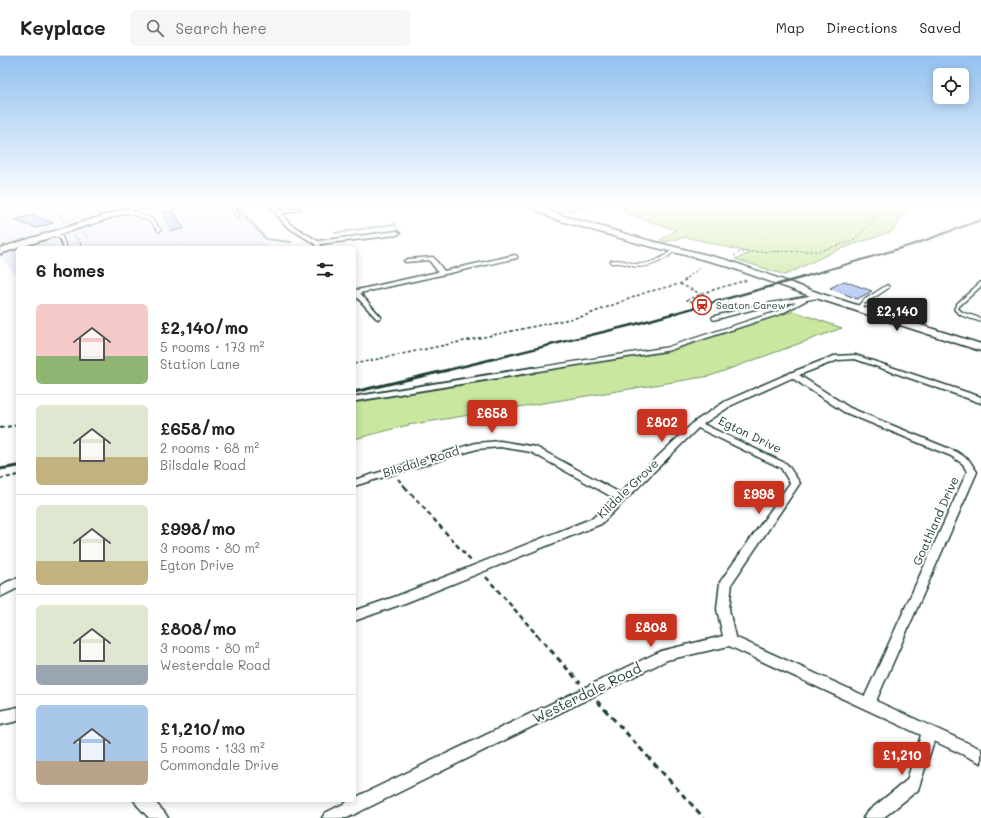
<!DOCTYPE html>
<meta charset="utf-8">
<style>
:root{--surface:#fff;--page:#f6f6f6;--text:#222;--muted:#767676;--line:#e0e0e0;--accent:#c8321e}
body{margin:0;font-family:Mali,sans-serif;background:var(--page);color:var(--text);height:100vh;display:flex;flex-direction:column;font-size:15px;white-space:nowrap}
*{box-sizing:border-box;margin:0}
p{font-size:13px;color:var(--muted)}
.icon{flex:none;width:22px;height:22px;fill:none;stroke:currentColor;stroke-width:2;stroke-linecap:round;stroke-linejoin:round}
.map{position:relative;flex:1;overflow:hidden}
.side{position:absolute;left:16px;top:190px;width:340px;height:556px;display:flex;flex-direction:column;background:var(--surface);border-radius:6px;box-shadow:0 2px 10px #0003}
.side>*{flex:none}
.fabs{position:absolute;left:933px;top:12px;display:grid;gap:8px}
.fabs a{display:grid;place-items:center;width:36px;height:36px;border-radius:6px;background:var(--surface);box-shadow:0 2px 10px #0003;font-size:20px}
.price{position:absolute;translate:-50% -34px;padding:0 9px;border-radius:4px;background:var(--accent);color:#fff;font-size:13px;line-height:26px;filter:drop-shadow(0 1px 2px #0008)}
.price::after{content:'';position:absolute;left:50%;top:24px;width:12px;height:9px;margin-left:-6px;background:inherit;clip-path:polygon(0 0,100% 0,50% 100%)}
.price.selected{background:#222;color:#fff}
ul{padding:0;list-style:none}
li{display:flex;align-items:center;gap:12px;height:100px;padding:0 20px}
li+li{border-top:1px solid var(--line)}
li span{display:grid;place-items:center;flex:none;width:112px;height:80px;border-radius:6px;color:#555}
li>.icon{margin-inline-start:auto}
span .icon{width:48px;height:48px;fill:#fffc;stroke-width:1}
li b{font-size:17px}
h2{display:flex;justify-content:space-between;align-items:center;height:48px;padding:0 20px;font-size:17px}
header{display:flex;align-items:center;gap:24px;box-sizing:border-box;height:56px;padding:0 20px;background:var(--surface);border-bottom:1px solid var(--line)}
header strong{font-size:19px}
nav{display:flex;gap:22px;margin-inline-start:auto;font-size:14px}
.search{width:280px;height:36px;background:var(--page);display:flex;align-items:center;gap:10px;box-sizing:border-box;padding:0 14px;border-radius:6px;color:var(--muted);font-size:15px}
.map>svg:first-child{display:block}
.built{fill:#e8eefc}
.green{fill:#c9e79f;stroke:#74926a}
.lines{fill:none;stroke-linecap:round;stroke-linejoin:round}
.stream{stroke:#7798ab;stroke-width:2}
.building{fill:#b3c5f5;stroke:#1f3d34}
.lane-far2-casing{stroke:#1f3d34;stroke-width:5}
.lane-far1-casing{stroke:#1f3d34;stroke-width:6}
.lane-casing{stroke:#1f3d34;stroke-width:8}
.street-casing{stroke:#1f3d34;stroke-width:3}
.secondary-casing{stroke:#1f3d34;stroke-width:3}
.path-far4{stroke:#1f3d34;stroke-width:1;stroke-dasharray:2.5 2;stroke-linecap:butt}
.path-far3{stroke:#1f3d34;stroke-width:1.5;stroke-dasharray:3 2.5;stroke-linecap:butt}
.path-far2{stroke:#1f3d34;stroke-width:2;stroke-dasharray:4 3;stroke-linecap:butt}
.path-far1{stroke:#1f3d34;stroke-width:2.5;stroke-dasharray:5 3.5;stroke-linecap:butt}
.path{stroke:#1f3d34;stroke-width:3;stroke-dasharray:6 4.5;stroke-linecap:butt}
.lane-far2{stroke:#fff;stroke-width:3}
.lane-far1{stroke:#fff;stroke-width:3.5}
.lane{stroke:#fff;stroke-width:4.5}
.street{fill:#fff;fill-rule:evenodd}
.secondary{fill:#fff;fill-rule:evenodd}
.rail-far2{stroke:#1f3d34;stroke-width:2}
.rail-far1{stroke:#1f3d34;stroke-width:2.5}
.rail{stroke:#1f3d34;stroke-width:3}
.labels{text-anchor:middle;stroke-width:4;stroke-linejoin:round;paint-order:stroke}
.far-poi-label{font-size:10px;fill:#1f3d34;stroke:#fff;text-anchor:start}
.street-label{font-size:12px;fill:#1f3d34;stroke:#fff}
.near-street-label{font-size:14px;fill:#1f3d34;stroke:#fff}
</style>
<header>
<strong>Keyplace</strong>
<div class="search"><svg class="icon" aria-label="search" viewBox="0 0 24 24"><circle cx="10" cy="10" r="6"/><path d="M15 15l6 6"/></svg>Search here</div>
<nav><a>Map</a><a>Directions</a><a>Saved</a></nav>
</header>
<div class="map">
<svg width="981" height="762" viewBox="0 0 981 762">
<rect width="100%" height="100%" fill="#fff"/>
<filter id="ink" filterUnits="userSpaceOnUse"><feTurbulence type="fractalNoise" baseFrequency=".025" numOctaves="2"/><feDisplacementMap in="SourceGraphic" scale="8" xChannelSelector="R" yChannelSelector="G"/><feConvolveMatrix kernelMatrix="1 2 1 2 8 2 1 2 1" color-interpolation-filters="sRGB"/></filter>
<g filter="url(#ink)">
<path class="built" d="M0,147h233l3,4 3,-1 25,28 5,3 -7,2 8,9h-91l-1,-1 -7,1h-153l-1,27 -17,-18z"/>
<path class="green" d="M543,147h54c-26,9 -28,14 -54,0z
M617,147h293l-17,28 -58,20 -50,24 -50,-16 16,-6 -65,-16 -21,5 -5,-2 16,-10 -51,-17 -1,-8z
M793,255l49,17 -132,48 -302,49 -53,14 -1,-2v-36l314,-49z"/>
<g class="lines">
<path class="stream" d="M237,151l29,32 25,3
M335,177l60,-9 1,2"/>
</g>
<path class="building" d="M174,155l10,18 -13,2 -9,-18z
M33,159l20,8 -17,5 -22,-8z
M844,225l28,10 -15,8 -27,-11z"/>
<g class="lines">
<g class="lane-far2-casing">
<path id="lane-far2" d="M228,147l10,13
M127,155l24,9 8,10
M54,178l7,4 4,10
M612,206c8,-2 14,1 22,3 15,2 31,-6 41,-16"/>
</g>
<g class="lane-far1-casing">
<path id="lane-far1" d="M981,228l-23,21 -2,4 6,5 19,6
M858,253l6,-7 23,-15
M714,262l38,-10 67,-12
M527,315l140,-22 114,-37 24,-13"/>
</g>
<g class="lane-casing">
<path id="lane" d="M354,343l179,-29"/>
</g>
<g class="street-casing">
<path id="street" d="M268,147h5l6,8 21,-3v2l-19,4 9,10 28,17 79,-10 3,2 -3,2 -77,9 2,4h-6l-1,-4 -29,-18z
M381,147h5l3,2 -3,2z
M515,199l2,1v2l-157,35 21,24 -3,2 -2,-1 -22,-24v-6l3,2 81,-18 -9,-12 -24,2 -1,-1 3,-2 26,-2 11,14z
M855,299l126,42v6l-126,-44 -17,1 -39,15 51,33 107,44 12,8 8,12 -101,229 105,48v14l-47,-22 -16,49 -35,28h-20l3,-5 41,-33 14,-45 -192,-89 -62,14 -320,158h-25l3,-5 26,-13h3v-2l307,-147 62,-15 -6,-27 3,-27 70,-99 -9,-15 -83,-40 -97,96 -196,79 -51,18v-10l43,-15 196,-78 21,-20 -83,-46 -31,-5 -23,2 -123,37v-6l122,-37 24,-2 36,6 84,46 74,-71 32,-21 64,-28 44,-17zM792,322l52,34 107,44 12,8 4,8 -102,224 -130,-59 -6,-28 3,-26 68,-100 -13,-19 -84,-40 29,-19z
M18,522v10l-18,9v-11l7,-4z
M18,651v14l-18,4v-14z
M134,744h19l12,13 3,5h-19l-12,-13z"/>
</g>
<g class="secondary-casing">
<path id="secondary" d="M144,147h12l-156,51v-6z
M524,147h10l23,11 90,26 80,20 95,34 159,50v7l-165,-53 -95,-34 -80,-20 -90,-26z"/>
</g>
<path class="path-far4" d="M49,147l11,11 4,8
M83,176l4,5
M74,179l10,13
M734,200l6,-4 79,-1 34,-10 37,-38
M687,222l15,-12"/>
<path class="path-far3" d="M680,228l21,10
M693,246l-6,-2 22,-9 38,-11
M730,250l-4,-2 6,1
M354,308l230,-48 63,-24 33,-8 9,-7"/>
<path class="path-far2" d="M0,372l18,-3
M0,423l18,-4
M398,423l8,9"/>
<path class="path-far1" d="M405,431l66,74
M486,521l51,58"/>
<path class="path" d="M536,578l44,49
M597,645l107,117"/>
<use href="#lane-far2" class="lane-far2"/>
<use href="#lane-far1" class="lane-far1"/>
<use href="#lane" class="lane"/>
<use href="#street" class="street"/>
<use href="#secondary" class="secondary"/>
<path class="rail-far2" d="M800,222l115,-34 66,-24"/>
<path class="rail-far1" d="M444,315l192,-47 168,-47"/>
<path class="rail" d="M354,336l94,-22
M0,413l18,-3"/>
</g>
</g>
<linearGradient id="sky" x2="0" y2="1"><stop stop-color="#92c1ef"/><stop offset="0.58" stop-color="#fff"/><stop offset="1" stop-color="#fff" stop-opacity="0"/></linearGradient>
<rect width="981" height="254" fill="url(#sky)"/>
<defs>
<g id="station-ring" transform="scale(1)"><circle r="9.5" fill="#fff" stroke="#c8321e" stroke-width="1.5"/><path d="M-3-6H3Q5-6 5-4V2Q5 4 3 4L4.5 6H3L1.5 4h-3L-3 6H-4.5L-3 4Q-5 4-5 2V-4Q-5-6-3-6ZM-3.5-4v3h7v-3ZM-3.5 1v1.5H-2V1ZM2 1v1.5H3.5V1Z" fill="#c8321e"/></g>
</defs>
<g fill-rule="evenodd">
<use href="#station-ring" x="702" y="249"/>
</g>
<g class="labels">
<g class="far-poi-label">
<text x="716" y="253">Seaton Carew</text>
</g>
<g class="street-label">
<text transform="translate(750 379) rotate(26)" y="4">Egton Drive</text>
<text transform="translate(421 406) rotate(-17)" y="4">Bilsdale Road</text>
<text transform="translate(628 433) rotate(-44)" y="4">Kildale Grove</text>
<text transform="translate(936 465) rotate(-66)" y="4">Goathland Drive</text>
</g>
<g class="near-street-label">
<text transform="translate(587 637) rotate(-26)" y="5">Westerdale Road</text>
</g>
</g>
</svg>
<div class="fabs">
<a><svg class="icon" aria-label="locate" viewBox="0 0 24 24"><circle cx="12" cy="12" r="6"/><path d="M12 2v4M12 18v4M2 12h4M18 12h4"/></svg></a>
</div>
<b class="price selected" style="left:897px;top:276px">£2,140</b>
<b class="price" style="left:492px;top:378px">£658</b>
<b class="price" style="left:662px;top:387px">£802</b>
<b class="price" style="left:759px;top:459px">£998</b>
<b class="price" style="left:651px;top:592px">£808</b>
<b class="price" style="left:902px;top:720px">£1,210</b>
<section class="side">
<h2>6 homes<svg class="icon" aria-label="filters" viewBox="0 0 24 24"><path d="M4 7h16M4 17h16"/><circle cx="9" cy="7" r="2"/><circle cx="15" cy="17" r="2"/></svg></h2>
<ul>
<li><span style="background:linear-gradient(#f6c9c9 65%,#8fb573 0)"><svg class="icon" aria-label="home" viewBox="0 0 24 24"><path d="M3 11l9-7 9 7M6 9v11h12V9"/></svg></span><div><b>£2,140/mo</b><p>5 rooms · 173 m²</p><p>Station Lane</p></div></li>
<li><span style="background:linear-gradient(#dfe7d0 65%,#c2b280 0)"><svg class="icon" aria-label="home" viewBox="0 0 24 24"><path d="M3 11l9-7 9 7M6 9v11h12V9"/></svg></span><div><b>£658/mo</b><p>2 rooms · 68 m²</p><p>Bilsdale Road</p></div></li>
<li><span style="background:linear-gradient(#dfe7d0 70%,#c2b280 0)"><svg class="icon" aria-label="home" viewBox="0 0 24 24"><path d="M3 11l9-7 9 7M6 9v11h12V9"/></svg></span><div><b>£998/mo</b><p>3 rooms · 80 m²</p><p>Egton Drive</p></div></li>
<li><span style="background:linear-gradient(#dfe7d0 75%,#9aa5b1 0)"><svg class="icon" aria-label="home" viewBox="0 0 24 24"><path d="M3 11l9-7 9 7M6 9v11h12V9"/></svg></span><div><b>£808/mo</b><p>3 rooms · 80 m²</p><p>Westerdale Road</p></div></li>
<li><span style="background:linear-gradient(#a9c7e8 70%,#b9a48a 0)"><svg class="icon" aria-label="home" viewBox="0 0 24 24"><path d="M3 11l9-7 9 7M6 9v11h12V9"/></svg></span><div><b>£1,210/mo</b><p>5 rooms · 133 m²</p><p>Commondale Drive</p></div></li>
</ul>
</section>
</div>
